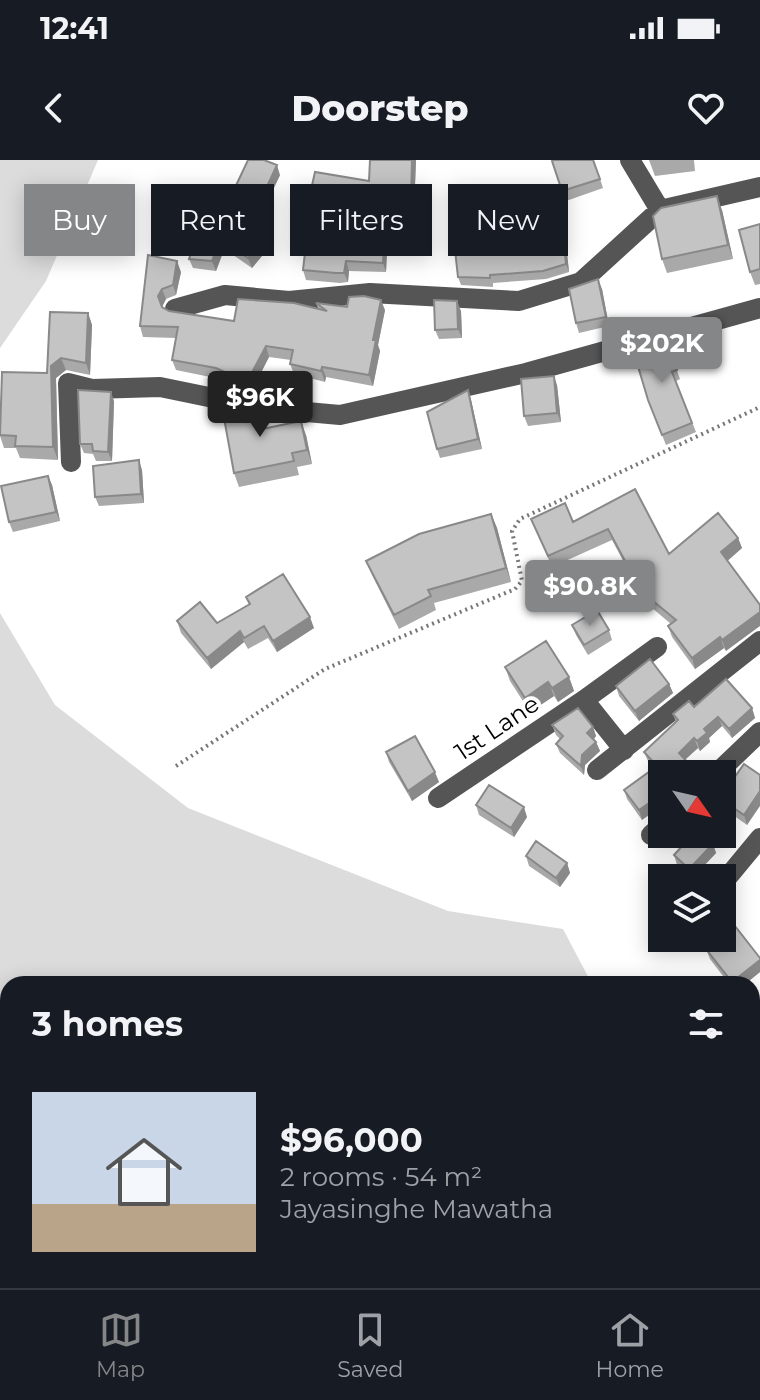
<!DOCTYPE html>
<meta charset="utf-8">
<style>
:root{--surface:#171b24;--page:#242831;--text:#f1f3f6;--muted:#9ea1a6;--line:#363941;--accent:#858687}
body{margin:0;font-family:Montserrat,sans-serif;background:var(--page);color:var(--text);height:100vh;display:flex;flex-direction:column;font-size:30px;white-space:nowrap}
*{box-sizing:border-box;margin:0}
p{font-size:26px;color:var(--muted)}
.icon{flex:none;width:44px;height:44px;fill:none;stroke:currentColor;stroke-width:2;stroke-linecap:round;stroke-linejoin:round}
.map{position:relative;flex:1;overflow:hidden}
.sheet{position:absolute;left:0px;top:816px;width:760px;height:312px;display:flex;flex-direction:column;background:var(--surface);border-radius:24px 24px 0 0;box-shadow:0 4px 20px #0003}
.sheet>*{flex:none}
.top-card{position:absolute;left:24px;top:24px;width:712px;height:72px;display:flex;gap:16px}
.needle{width:52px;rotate:124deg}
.buttons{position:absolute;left:648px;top:600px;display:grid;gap:16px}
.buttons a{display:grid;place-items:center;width:88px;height:88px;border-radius:0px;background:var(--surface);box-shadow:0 4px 20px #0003;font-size:40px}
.price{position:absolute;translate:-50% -68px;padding:0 18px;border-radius:8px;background:var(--accent);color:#fff;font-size:26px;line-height:52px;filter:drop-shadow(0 2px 4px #0008)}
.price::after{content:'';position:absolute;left:50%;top:48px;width:24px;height:18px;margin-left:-12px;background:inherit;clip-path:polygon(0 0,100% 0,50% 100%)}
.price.on{background:#222;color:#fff}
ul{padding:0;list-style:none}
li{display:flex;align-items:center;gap:24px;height:200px;padding:0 32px}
li span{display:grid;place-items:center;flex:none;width:224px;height:160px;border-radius:0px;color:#555}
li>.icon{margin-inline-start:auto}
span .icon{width:96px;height:96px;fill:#fffc;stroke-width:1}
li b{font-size:34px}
h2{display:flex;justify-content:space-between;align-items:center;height:96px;padding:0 32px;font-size:34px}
.chip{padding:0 28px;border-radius:0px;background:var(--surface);box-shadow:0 4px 20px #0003;font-size:28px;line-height:72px}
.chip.on{background:var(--accent);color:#fff}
.status{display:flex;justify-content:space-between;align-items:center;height:56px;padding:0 40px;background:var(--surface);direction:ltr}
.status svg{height:22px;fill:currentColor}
header{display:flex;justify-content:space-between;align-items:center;height:104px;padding:0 32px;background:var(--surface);font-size:36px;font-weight:800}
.tab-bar{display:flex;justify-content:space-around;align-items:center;height:112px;border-top:2px solid var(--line);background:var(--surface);font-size:22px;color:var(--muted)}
.tab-bar a{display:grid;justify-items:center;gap:4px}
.tab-bar .on{color:var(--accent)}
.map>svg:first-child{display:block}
.green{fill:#dcdcdc}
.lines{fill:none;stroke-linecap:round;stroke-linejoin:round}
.path{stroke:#777;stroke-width:4;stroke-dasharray:2 4;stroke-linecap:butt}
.minor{stroke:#555;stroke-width:20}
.wall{fill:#a9a9a9}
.shaded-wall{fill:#898989}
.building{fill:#c4c4c4;stroke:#898989;stroke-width:2}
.labels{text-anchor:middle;stroke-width:8;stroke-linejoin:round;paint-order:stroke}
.street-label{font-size:24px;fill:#000;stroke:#fff}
</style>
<div class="status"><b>12:41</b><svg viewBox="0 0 49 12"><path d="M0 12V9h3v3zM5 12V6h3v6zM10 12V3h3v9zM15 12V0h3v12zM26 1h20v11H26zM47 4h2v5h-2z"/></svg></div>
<header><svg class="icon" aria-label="back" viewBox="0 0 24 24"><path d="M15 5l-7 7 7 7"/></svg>Doorstep<svg class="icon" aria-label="heart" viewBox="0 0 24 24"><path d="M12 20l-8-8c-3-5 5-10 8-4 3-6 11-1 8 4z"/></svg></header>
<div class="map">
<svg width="760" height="1128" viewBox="0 0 760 1128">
<rect width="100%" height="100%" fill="#fff"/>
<path class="green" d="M0,0h98l-52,121 -46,67z
M0,453l55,92 133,103 260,103 115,18 29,55h-584v206h-8z"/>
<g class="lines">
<path class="path" d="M176,606l149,-97 190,-80 7,-8 -10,-50 8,-12 240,-112"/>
<path class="minor" d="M630,0l30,50
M175,149l50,-14 64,6 81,-8 149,8 62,-19 79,-72 100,-23
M71,302l-3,-79 24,6 68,-2 102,21 78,7 186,-42 234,-65
M584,540l40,50
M597,610l163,-129
M716,614l44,-42
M438,638l146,-98 73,-53
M651,675l11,-10
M722,724l38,-46
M0,1074l8,1
M221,1120l54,8
M491,1120l118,8
M330,1128l17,-8
M416,1128v-8
M652,1128l96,-8"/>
</g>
<path class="wall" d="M370,0h46l-2,50 -25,-1 -3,63 -37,-1 -1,11 -8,1 -34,-3 -3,-10 7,-44 7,-26 -2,-1 -4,-9 58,-9z
M594,0l9,28 -37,13 -14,-40z
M649,0h45l1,11 -40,5z
M280,15l-27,57 14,18 -15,18 -29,-20 -4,-9 25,-32 -8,-3 -4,-10z
M482,34v28h-28l-4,-10z
M722,50l11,49 -66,14 -5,-14z
M538,52v35l29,6 2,19 -23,7 -53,4v4l-32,-2 -3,-8z
M760,64v60l-5,1 -5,-13z
M148,95l33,17 -5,23 -10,4 -4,8 7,4 65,10 84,-13 -2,-5 31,4 38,3 -7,35 2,6 -7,35 -47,-9 -1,5 -31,-8 -4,-10 1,-4 -22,-3 -18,35 -31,-13 -44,-9 -4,-10 4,-22 -33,-1 -3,-11z
M222,95l-6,16 -23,-3 -4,-9z
M602,129l7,37 -30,7 -3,-10z
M461,151l1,27 -23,1 -4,-9z
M88,153l4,12 -2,50 -24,-5 -10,8 2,82 -38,-2 -4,-10h-12l-4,-12 2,-64 45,1z
M665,177l15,42 -4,2 20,51 -30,13 -18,-45z
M557,225l4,37 -33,4 -4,-10z
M468,230l3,10 11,49 -42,9 -3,-9z
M114,241l-2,60h-16l-3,-7 -9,-1 -4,-9z
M258,247l6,22 42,6 6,29 -15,3 2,8 -60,12 -5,-14z
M142,310l2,33 -45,3 -4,-9z
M48,316l4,9 8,36 -47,11 -4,-10z
M635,329l34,65 69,-16 4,10 -15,13 -1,90 -2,-3 -29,21 -23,-32 -4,-11 3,-2 -26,-22 -33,-62 -60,27 -21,-48 42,3z
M491,354l6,14 14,54 -77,21 2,7 -37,19 -27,-54 -6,-14z
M246,437l68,31 -37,24 -9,-14 -20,11 -4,-7 -33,27 -30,-36 -4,-12 40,2 32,-18z
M572,465l37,5 3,10 -24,15 -12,-20z
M505,507l64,10 5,14 -16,11 -4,-6 -24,16 -20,-31z
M669,524l4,9 -34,28 -20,-25 -3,-10z
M694,547l58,1 3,10 -23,20 -10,-12 -13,12 1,4 -10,9 -2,-3 -13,12 5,5 4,9h-32l-20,46 -15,-21 -3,-9 30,-22 -6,-7 -4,-9 32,-30 -3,-8z
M552,565l41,2 3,9 -2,3 2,3 4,9 -15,14 -1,10 -24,-22 -4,-9 4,-5 -4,-4z
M386,592l53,30 -27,19 -23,-39z
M760,615l-13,50 -24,-17 -1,-13z
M476,645l51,12 -13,20 -35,-22z
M675,676l38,8 3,9 -23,25h-1l-15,-13 -3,-10 7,-7 -2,-2z
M526,696l41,7 3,10 -10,14 -31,-21z
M706,789l54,9v14l-15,12h-16l-19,-25z
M754,1035l4,10 2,40 -8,1v-50z"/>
<path class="shaded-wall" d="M412,0h4l-2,50 -3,-9z
M277,5l3,10 -29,62 -3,-10z
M479,25l3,9v28l-4,-9z
M717,36l5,14 11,49 -5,-14z
M386,40l3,9 -3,63 -3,-9z
M535,44l3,8 -1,44 -3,-8z
M264,80l3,10 -15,18 -4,-10z
M564,85l3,8 2,19 -3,-8z
M218,86l4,9 -6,16 -4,-10z
M177,101l4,11 -5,23 -3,-10z
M346,101l3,10 -1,11 -4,-9z
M598,119l4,10 7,37 -3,-9z
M162,129l4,10 -4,8 3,11 -7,-22z
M381,140l4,10 -7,35 2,6 -7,35 -4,-11 4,-35z
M457,141l4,10 1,27 -4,-9z
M88,153l4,12 -2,50 -4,-12z
M266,186l3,11 -18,35 -4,-10z
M61,198l5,12 -10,8 2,82 -5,-13 -2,-81z
M322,207l4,10 -1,5 -4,-11z
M554,216l3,9 4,37 -4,-9z
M468,230l3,10 11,49 -4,-10z
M111,232l3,9 -2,60 -4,-9z
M258,247l5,14 4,22 -5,-14z
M301,261l5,14 6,29 -5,-14z
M139,300l3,10 2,33 -3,-9z
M48,316l4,9 8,36 -4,-9z
M491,354l6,14 14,54 -5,-14z
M738,378l4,10 -17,15 -4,-11z
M760,452v14l-34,25 -4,-11z
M310,457l4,11 -37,24 -4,-11z
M240,471l4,11 -33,27 -4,-11z
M720,477l4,11 -29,21 -3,-11z
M569,517l5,14 -16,11 -6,-14z
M548,522l6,14 -24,16 -5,-14z
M669,524l4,9 -34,28 -4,-10z
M752,548l3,10 -23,20 -3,-9z
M718,557l4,9 -13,12 1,4 -10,9 -3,-10 7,-12z
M593,567l3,9 -5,7 -4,-10z
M694,578l4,10 -16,14 -3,-9z
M596,582l4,9 -15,14 -1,10 -3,-9 1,-11z
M690,605l4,9h-12z
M435,612l4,10 -27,19 -4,-10z
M760,631v15l-13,19 -3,-10z
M662,634v12l-20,14 -3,-10z
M524,647l3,10 -13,20 -3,-9z
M713,684l3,9 -24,25 -3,-9z
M567,703l3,10 -10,14 -4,-9z
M760,800v12l-15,12h-13v-2z
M754,1035l4,10 2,35 -2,-5z"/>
<path class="building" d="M248,0h16l13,5 -29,62 16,13 -16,18 -29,-19 30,-38 -17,-7z
M370,0h42l-1,41 -25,-1 -3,63 -37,-2 -2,12h-8l-33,-3 5,-44h2l9,-35 -8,-1 4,-18 54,9z
M554,0h39l7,19 -38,12 -10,-30z
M451,25h28l-1,28 -28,-1z
M717,36l11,49 -66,14 -9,-43 8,-8z
M490,44h45l-1,44 30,-3 2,19 -23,7 -53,4v3l-32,-1 -3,-27 40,-4z
M760,64v45l-10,3 -11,-42z
M196,79l22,7 -6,15 -23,-2z
M148,95l29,6 -4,24 -11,4 -4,7 4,11 7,4 65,10 4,-22 56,4 33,8 -11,-8 31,4 2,-10 15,-1 17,4 -8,40h3l-7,35 -47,-8 -1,4 -31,-7 3,-14 -27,-4 -19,36 -31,-14 -44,-8 6,-33 -38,-1z
M598,119l8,38 -30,6 -7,-34z
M434,140l23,1 1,28 -23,1z
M50,152l38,1 -2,50 -25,-5 -10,8 2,81 -38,-1 1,-10 -16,-1 2,-63 45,1z
M665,177l12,33 -5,2 20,51 -30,12 -14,-35 -16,-54z
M554,216l3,37 -33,3 -3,-37z
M78,230l33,2 -3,60 -15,-1 -1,-7h-12z
M468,230l10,49 -41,10 -10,-37z
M238,244l20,3 4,22 39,-8 6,29 -15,3 2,8 -60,12 -12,-66z
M139,300l2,34 -46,3 -2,-31z
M48,316l8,36 -47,10 -8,-36z
M635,329l34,65 49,-41 20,25 -17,14 39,53v7l-38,28 -2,-3 -28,21 -24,-32 8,-6 -35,-29 -33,-62 -60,27 -17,-37 34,-16 8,19z
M491,354l15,54 -78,22 3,6 -37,19 -28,-54 53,-27z
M283,414l27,43 -37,24 -9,-15 -20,12 -4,-7 -33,27 -30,-37 23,-19 17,21 33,-19 -4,-7z
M597,450l12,20 -25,15 -12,-20z
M546,481l23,36 -17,11 -4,-6 -23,16 -20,-31z
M650,499l19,25 -34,27 -19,-25z
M726,519l26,29 -23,21 -11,-12 -14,12 3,4 -10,8 -3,-3 -15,15 11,12 -8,9h-20v20l-23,16 -15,-20 33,-24 -13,-14 34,-32 -5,-6 16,-13 5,6z
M578,548l15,19 -6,6 9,9 -14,13 -1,11 -25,-22 7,-8 -11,-11z
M415,576l20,36 -27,19 -22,-39z
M744,604l16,11v16l-16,24 -22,-15v-5z
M489,625l35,22 -13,21 -35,-23z
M677,674h25l11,10 -24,25 -15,-14 10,-11 -9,-8z
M536,681l31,22 -11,15 -30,-22z
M735,766l25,32v2l-28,22 -26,-33 14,-11h2v-2z
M754,1035l4,40 -6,1v-40z"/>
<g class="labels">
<g class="street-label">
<text transform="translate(497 568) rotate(-34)" y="8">1st Lane</text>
</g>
</g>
</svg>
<div class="buttons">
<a><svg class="needle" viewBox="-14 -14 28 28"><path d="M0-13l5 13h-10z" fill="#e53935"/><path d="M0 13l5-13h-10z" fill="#9ea1a6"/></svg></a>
<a><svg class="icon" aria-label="layers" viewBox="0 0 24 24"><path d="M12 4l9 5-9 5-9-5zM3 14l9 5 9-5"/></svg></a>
</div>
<b class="price" style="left:662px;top:225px">$202K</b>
<b class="price on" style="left:260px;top:279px">$96K</b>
<b class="price" style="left:590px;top:468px">$90.8K</b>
<div class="top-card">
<a class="chip on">Buy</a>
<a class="chip">Rent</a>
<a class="chip">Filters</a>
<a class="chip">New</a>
</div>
<section class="sheet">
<h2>3 homes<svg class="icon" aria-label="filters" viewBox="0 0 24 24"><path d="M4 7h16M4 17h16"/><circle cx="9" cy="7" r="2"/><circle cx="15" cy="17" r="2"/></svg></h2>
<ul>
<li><span style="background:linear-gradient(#c9d6e8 70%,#b9a48a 0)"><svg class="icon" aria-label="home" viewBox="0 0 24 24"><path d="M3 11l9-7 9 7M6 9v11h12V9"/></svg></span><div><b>$96,000</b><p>2 rooms · 54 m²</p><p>Jayasinghe Mawatha</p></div></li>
</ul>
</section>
</div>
<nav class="tab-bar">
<a class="on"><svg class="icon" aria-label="map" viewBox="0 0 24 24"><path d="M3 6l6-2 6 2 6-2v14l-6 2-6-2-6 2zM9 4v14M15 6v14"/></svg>Map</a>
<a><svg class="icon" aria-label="saved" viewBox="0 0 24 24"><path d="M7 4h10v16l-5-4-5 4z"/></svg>Saved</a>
<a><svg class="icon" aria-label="home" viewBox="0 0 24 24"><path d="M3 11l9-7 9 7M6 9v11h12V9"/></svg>Home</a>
</nav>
